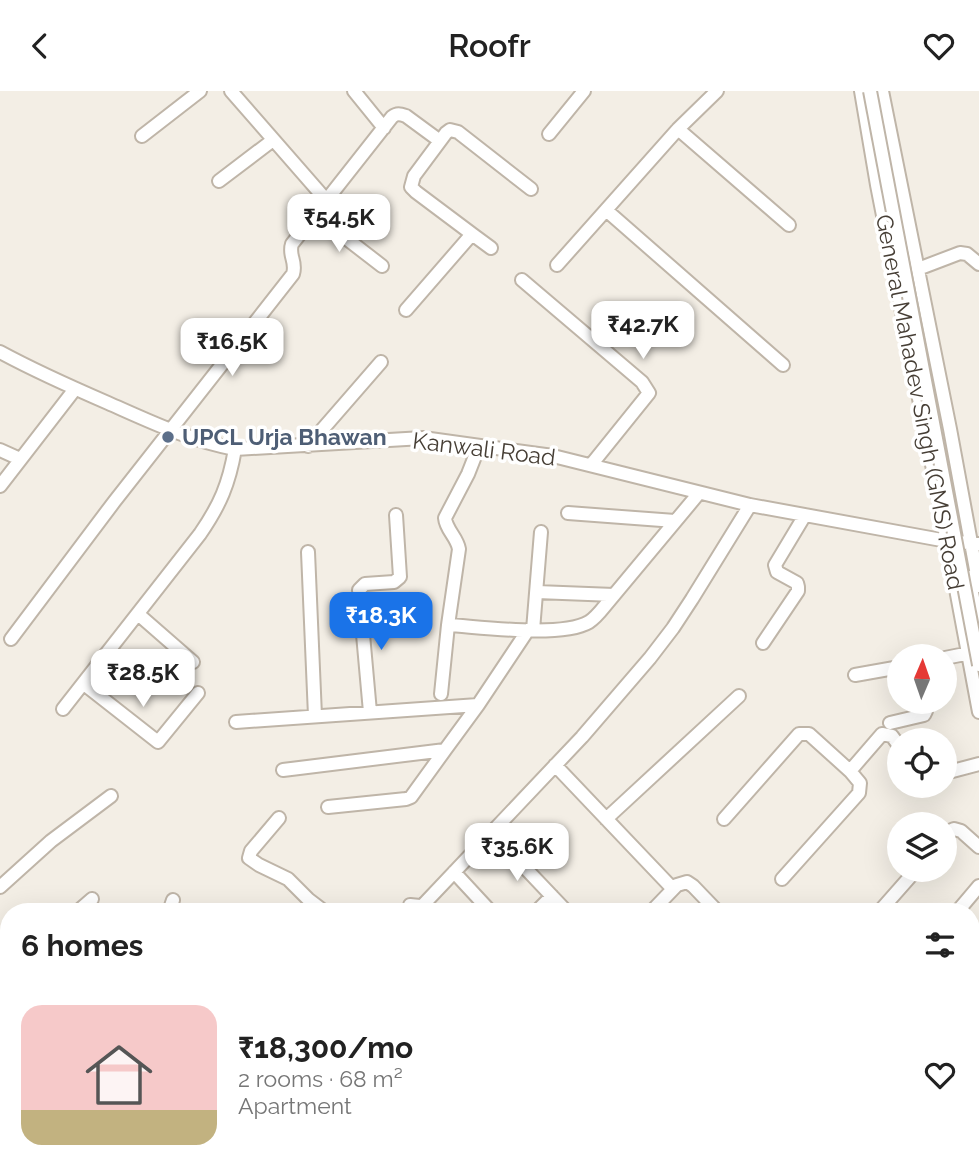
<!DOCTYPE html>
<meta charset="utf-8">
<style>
:root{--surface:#fff;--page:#f6f6f6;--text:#222;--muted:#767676;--accent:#1a73e8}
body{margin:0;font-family:Raleway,sans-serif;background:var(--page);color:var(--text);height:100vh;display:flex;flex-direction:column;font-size:26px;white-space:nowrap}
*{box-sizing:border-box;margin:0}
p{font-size:23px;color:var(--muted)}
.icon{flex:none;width:38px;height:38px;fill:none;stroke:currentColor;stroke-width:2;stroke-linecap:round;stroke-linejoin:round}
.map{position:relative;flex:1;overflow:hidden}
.sheet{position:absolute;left:0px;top:812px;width:980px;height:273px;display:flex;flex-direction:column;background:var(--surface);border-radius:28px 28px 0 0;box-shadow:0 7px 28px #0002}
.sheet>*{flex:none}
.needle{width:46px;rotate:2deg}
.buttons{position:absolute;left:887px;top:553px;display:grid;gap:14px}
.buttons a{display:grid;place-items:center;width:70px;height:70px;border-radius:50%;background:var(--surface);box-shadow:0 7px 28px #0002;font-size:35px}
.price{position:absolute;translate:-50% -60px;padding:0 16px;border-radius:14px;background:#fff;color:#222;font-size:23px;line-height:46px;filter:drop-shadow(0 2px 4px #0008)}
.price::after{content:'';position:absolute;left:50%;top:42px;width:21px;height:16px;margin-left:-10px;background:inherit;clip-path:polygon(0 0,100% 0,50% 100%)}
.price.on{background:var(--accent);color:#fff}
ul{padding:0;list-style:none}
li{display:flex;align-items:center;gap:21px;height:175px;padding:0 21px}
li span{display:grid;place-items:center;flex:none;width:196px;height:140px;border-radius:21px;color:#555}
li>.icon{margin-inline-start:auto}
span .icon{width:84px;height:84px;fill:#fffc;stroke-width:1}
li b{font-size:30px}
h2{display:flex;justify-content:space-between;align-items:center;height:84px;padding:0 21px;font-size:30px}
header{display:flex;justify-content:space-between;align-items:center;height:91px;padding:0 21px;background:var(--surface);font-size:32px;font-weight:600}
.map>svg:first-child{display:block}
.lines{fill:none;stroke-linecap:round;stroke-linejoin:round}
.minor-casing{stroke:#bfb5a8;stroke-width:16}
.path{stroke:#c1af99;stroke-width:2;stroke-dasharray:3.5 3.5;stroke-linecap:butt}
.minor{stroke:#fff;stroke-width:12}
.minor-bridge-casing{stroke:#bfb5a8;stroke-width:16;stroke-linecap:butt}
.minor-bridge{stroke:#fff;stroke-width:12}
.service-dot{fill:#5c6f8a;stroke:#fff;stroke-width:2.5}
.labels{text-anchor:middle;stroke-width:7;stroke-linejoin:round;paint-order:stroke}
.street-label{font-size:23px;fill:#463e35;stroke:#fff}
.service-label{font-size:23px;font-weight:bold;fill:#4e5e75;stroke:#fff;text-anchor:start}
</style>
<header><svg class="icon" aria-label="back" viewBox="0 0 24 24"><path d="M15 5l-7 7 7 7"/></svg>Roofr<svg class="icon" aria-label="heart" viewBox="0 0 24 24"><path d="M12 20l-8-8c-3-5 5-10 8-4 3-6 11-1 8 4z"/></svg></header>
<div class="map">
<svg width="979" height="1085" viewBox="0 0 979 1085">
<rect width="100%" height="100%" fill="#f3eee5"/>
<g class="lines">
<g class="minor-casing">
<path id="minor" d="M231,0l96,110
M354,0l30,37
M861,0l16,94 70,356 32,171
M882,0l68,338 29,157
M678,38l111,96
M549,43l35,-43
M142,45l58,-45
M219,90l54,-41
M606,119l177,155
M316,124l66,51
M472,143l19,14
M557,174l121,-136 39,-38
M918,178l42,-16 7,1 12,10
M522,189l120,102 7,11 -58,72
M406,219l66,-76 -56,-42 -5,-5 3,-11 32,-43 4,-3 8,2 73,57
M0,261c35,19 71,35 108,51 43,19 80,37 127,46l188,-11 130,18 197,49 197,36 32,3
M308,355l73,-84
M0,359l20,9
M0,395l75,-97
M568,422l107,8
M308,461l7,164
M969,486l10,52
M537,501l77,3
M138,523l55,48
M448,534l11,-76c-2,-12 -13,-19 -14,-31l23,-44 11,-28
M533,539l8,-98
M11,548l103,-137 179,-228c4,-13 -5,-18 -1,-30l100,-127c5,-4 8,-3 14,-1l34,25
M763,552l35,-52v-4l-1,-4 -20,-11 -2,-7 30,-50
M945,567l30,-6
M855,584l45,-8
M84,593l74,58 40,-49
M441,603l7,-69c33,2 114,13 141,-3 6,-4 11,-10 15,-15l95,-114
M63,618l137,-175c20,-29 29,-50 35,-85
M370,621l-11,-122 6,-6 29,-2 6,-5 -4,-62
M236,631l242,-17
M890,632l34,-8 2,-4 -1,-9
M555,674l118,124
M283,679l162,-20 33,-45 50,-75
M945,682l34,-9
M328,716l78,-8 5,-2 34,-47
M279,727l-28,33 -2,7 10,7 29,14 20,20 17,13
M606,728l133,-123
M724,728l75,-85h10l41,37 32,-37 10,2 8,11
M491,741l76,80
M945,742l9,-4 7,2 18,16
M454,781l37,40
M782,788l77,-86 1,-10 -10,-12
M0,796l51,-46 60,-45
M410,814l10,1 3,-1 159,-168 68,-79 23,-30 19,-29 58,-94
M77,821l15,-13
M169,821l4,-12
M536,821l16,-16
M651,821l26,-27 10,-3 6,4 25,26
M879,821l37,-42
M957,821l22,-26
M0,850l9,9
M0,889l9,-11
M971,1007l8,-23
M971,1023l8,-22
M971,1053l8,-21
M250,1076l2,9
M352,1076l8,9
M664,1076l21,6 5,3
M907,1076l4,9
M436,1084l7,-8
M222,1085l10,-9
M487,1085l8,-9
M553,1085l64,-9
M722,1085l7,-9
M944,1085l4,-9
M960,1085l3,-9
M969,1085l10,-25"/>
</g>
<path class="path" d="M0,988l9,-10
M0,1038l9,8
M46,1076l12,9"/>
<use href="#minor" class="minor"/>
<g class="minor-bridge-casing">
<path id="minor-bridge" d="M870,0l109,574"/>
</g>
<use href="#minor-bridge" class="minor-bridge"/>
</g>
<circle class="service-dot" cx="168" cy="346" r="7"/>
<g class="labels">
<g class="street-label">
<text transform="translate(920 311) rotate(79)" y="8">General Mahadev Singh (GMS) Road</text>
<text transform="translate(484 358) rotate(7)" y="8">Kanwali Road</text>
</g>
<g class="service-label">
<text x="182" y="354">UPCL Urja Bhawan</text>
</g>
</g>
</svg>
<div class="buttons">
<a><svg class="needle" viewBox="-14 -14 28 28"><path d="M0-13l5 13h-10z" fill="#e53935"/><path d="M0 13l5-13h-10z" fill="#767676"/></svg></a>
<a><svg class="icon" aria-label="locate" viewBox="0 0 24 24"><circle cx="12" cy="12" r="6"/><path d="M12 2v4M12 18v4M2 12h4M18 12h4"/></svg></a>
<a><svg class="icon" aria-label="layers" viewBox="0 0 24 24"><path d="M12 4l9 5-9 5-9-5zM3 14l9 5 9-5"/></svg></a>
</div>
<b class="price" style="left:339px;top:163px">₹54.5K</b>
<b class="price" style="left:643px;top:270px">₹42.7K</b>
<b class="price" style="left:232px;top:287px">₹16.5K</b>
<b class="price on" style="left:381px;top:561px">₹18.3K</b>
<b class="price" style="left:143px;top:618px">₹28.5K</b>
<b class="price" style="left:517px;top:792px">₹35.6K</b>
<section class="sheet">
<h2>6 homes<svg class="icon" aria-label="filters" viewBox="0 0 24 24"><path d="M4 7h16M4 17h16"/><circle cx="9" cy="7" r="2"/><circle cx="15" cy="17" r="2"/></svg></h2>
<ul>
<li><span style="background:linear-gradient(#f6c9c9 75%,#c2b280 0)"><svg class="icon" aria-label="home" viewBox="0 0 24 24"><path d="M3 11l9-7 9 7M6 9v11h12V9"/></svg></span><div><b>₹18,300/mo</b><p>2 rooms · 68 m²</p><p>Apartment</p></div><svg class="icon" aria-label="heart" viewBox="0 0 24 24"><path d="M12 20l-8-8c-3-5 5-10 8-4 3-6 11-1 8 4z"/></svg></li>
</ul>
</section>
</div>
